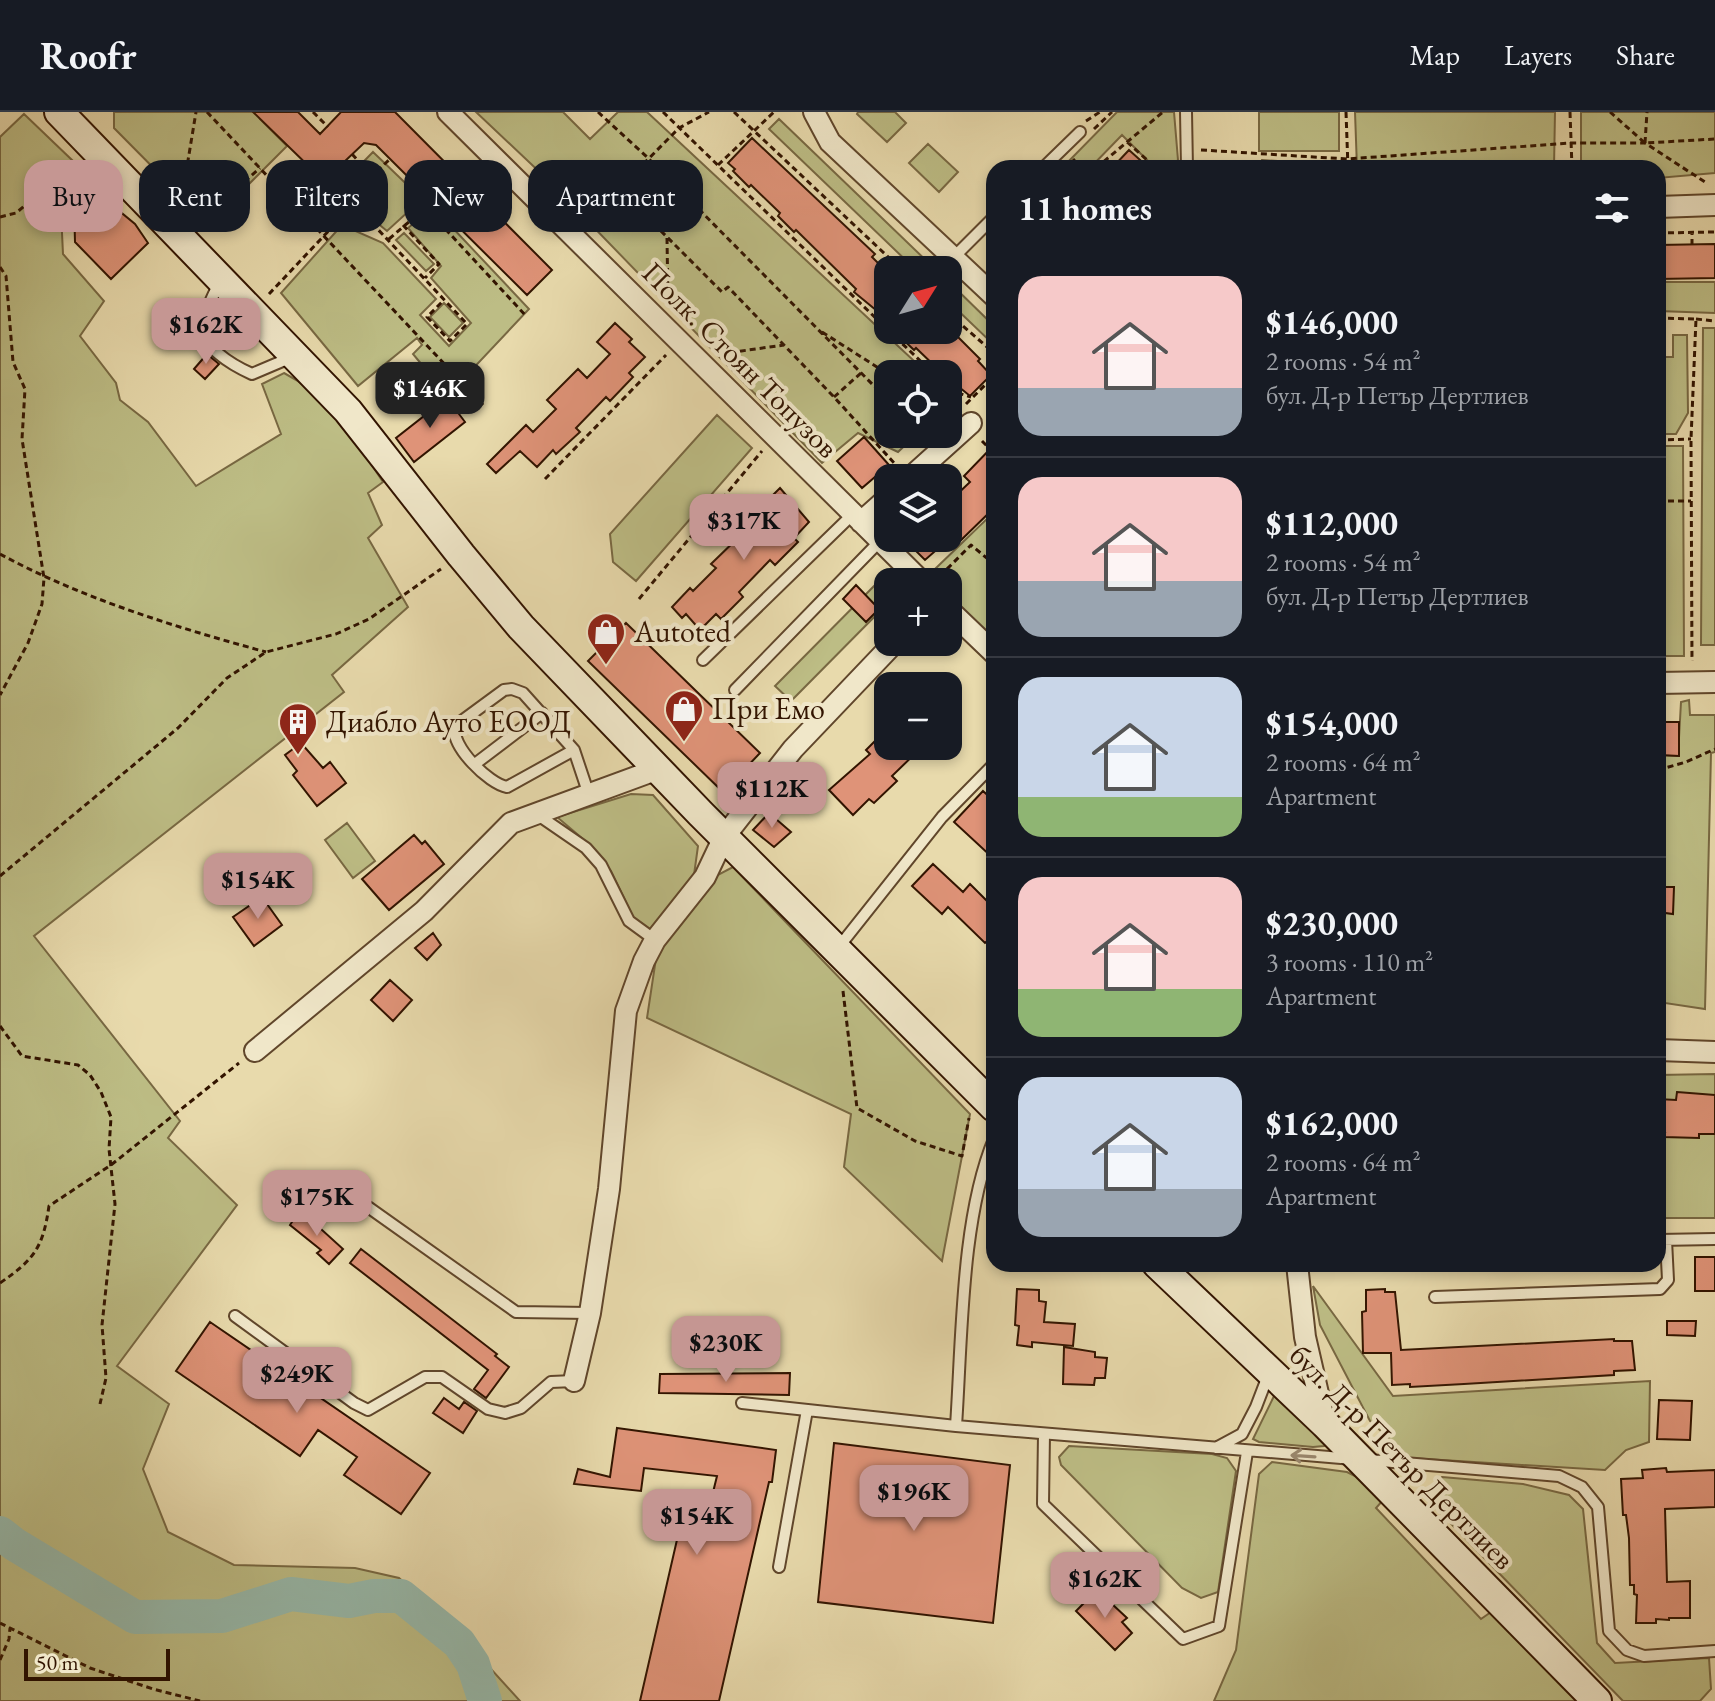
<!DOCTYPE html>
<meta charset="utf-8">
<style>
:root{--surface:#171b24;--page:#20242c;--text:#f1f3f6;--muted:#9ea1a6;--line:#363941;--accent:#c59692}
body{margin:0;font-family:"EB Garamond",serif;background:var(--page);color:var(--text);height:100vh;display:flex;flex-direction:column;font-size:30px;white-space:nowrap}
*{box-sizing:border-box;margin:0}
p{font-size:26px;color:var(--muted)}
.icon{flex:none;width:44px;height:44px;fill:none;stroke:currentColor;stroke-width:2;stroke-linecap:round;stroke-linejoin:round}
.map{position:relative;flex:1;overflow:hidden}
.side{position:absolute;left:986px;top:48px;width:680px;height:1112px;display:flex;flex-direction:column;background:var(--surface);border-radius:24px;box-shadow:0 4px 12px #0003}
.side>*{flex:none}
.banner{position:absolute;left:24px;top:48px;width:760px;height:72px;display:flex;gap:16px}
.needle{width:52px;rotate:53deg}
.fabs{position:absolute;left:874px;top:144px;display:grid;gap:16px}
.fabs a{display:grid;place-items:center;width:88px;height:88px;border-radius:16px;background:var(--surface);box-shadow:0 4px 12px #0003;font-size:40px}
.scale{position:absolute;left:24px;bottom:20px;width:146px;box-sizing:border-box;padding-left:8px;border:4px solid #321400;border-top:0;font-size:22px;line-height:28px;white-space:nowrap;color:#321400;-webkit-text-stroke:6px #f0e7c9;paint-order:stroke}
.price{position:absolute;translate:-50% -68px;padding:0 18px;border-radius:16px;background:var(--accent);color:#111;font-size:26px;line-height:52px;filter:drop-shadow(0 2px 4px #0008)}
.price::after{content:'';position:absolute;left:50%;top:48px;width:24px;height:18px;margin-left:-12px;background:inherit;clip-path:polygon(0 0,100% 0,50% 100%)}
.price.current{background:#222;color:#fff}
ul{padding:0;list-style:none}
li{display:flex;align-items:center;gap:24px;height:200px;padding:0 32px}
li+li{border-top:2px solid var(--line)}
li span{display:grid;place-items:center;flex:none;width:224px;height:160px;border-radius:24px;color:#555}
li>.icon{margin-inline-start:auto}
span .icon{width:96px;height:96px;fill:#fffc;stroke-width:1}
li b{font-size:34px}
h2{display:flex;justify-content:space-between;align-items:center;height:96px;padding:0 32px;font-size:34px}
.tag{padding:0 28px;border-radius:24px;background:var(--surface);box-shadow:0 4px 12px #0003;font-size:28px;line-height:72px}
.tag.current{background:var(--accent);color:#111}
header{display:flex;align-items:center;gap:48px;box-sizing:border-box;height:112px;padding:0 40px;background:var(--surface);border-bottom:2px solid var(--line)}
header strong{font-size:38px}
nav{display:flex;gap:44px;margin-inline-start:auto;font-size:28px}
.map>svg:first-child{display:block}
.green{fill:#bdbd85;stroke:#786842;stroke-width:2}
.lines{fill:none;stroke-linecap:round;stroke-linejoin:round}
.river{stroke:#97baac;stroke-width:34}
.building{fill:#df9378;stroke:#321400;stroke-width:2}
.lane-casing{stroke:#60462b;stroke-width:14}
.street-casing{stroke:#60462b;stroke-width:24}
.secondary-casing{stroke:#321400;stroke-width:32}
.path{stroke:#321400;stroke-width:3;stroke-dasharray:6 4;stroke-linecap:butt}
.lane{stroke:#f0e7c9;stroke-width:10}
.street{stroke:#f0e7c9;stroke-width:20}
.secondary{stroke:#f0e7c9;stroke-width:28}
.oneway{stroke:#9a886f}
.labels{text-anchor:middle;stroke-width:8;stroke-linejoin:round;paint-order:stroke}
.street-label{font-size:30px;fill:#321400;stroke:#f0e7c9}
.poi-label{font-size:30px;fill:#321400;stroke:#f0e7c9;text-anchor:start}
</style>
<header>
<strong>Roofr</strong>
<nav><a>Map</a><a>Layers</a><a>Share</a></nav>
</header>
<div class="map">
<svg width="1715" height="1589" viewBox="0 0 1715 1589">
<rect width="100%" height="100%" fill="#e8daac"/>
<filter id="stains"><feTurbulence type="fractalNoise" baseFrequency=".0025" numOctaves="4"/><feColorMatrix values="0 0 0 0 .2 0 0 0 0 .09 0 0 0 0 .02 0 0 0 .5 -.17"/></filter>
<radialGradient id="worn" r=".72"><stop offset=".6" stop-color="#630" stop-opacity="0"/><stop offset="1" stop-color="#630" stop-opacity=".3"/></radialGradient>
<path class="green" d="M114,0h144l2,7 27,27 -78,78 -95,-96z
M476,0h87l27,27 28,-27h29l281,262h-40v60h29l-19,18 -40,-19 -36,30 -274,-283z
M858,0h37l11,11 -19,19 -30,-28z
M1117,0h57l4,48 -9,8h-14l-33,-33 -32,33h-28z
M1259,0h80v39h-80z
M1355,0h200l-1,56h-197z
M1581,0h134v61l-57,5v-10h-77z
M24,2l74,71 -37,27 2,42 41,47 -24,35 36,47 4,17 28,22 48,64 85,-52 -19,-50 22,-11c49,25 70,66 99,109l-15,11 14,32 -14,13 40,69 -76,68 12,17 -310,244 146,185 -12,17 69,67 -120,161 52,38 -26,65 25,63 66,33 121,3 44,10 53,48 68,75h-520v-1564z
M779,7l157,151h-20l-147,-141z
M928,32l30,28 -19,20 -30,-29z
M373,40l49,47 -35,32 -34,-28 -11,8 -13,-14z
M1262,48l78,5v3h-79z
M433,95l96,102 -79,84 -13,-10 -24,-29 9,-9 -5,-7 -59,48 -77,-93 61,-68 41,18 53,56 -16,16 29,31 22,-23 -40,-45 10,-12 -33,-38z
M404,121l30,31 -8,7 -30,-31z
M948,169l46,45v19l-46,-44z
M1658,170h57v31l-57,-2z
M444,191l19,20 -14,14 -19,-20z
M1703,216h12v317h-14z
M1673,223h14l1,78 -12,21h-16l-2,-77h15z
M717,303l35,33 -116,133 -23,-19 -3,-28z
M1660,334h23l1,210h-24z
M994,400v128l-43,-43 -3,-15h-7l-7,-12z
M882,466l6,6v19l-97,98 -16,-15z
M1689,588l1,15h25v37l-4,1 -6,256 -47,-7v-282l2,35 18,1 3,-54z
M631,682l22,1 45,51 -4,29 -42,56 -19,-14 -22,-46 -21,-26 -33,-28z
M347,711l28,38 -22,17 -28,-38z
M733,755l237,247 -28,147 -98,-94 7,-53 -204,-96 11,-73 52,-66z
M1715,962v144h-57v-143z
M1313,1174l80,110 257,-15 -1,61 -23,8 -21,20 -195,-12 -40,-37 -50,-96z
M1276,1280l52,49 -4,5 -11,1 -54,-5 -6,-3z
M1069,1334l143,8 15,4 9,13 -18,121 -17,6 -19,-10 -121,-123 -2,-8z
M1272,1350l75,10 18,9 19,18 -8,9 105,111 10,-7 87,89h-364l22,-51 23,-176z
M1442,1365l81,7 46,11 14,14 14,134 18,20 94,-5 2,31 -11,12h-77l-194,-200 1,-14z"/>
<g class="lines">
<path class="river" d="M0,1421l14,11 121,73 87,-1 69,-22 58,7 25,-5h27l58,47 14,21 12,37"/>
</g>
<path class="building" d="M253,0h45l22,22 21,-22h54l157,158 -25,25 -151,-150 -12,-2 -40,38z
M752,26l123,116 -3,3 16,16v47l-34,-28 2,-3 -60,-59 -2,2 -16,-16 2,-3 -29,-28 -2,2 -16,-16 2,-2 -7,-6z
M1129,38l20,18h-37z
M74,90l23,1 21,7 17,14 13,19 -37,36 -36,-37z
M1715,132v34l-57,1v-34z
M615,211l17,16 -3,3 16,15 -16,16 4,4 -23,24 -4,-4 -30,31 4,4 -24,22 -3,-4 -16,17 -17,-16 -24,22 -9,-9 39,-39 7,7 23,-23 -9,-9 31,-31 9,9 23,-24 -13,-12z
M893,218h58l29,29 -2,2 13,14 -21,21 -22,-18v-4h-5l-27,-26 -2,2z
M207,242l12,10 -14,15 -11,-10z
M447,286l18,24 -51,40 -18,-24z
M864,325l25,28 -27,23 -25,-27z
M994,333v63l-37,36 -9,-9v-32l22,-21 -6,-6z
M780,376l29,34 -15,16 4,4 -23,23 -5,-5 -31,32 4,5 -22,22 -5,-5 -16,16 -14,-16 -4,4 -10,-11 18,-19 3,3 23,-23 -5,-4 32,-31 4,4 24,-22 -9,-9z
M903,426h47l-25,22z
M856,473l23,24 -13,13 -23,-23z
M626,511l134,130 -37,39 -135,-131z
M1660,610h19v34l-19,-1z
M888,616v18h35l-31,30 5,5 -23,22 -5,-4 -16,16 -24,-25 41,-36 -4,-4z
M301,631l22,25 7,-6 16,21 -29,23 -24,-31 4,-4 -12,-16z
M983,679l11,10v58l-40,-37z
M769,701l22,19 -17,15 -21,-17z
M414,723l8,9 3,-3 19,23 -55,46 -27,-31z
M933,752l30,28 7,-8 24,24v27l-9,8 -37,-36 -6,7 -30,-28z
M1658,775h16l-1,27 -15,-2z
M262,785l20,28 -28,21 -21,-29z
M433,821l8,12 -14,15 -12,-12z
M390,868l22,20 -19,21 -22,-21z
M1677,980l38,3v39h-16v4l-35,-1 1,-4h-7v-34l18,1z
M298,1101l12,6 33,30 -14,15 -12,-11 4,-3 -31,-25z
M361,1137l136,105 -2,2 14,11 -23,31 -12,-9 14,-19 -138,-107z
M1695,1145h20v34h-20z
M1017,1177l22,1v11l7,1 -2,20 31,2 -2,22 -41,-4v5l-15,-2 2,-19 -4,-1z
M1385,1177v3h10l6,58 213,-11v2h18l3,29 -21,1v4l-150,9 -54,3v-3l-18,1 -1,-32h-28l-1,-41 4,-1v-21z
M1667,1209h29l-1,15 -28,-1z
M210,1210l220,151 -29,41 -57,-39 13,-18 -39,-27 -18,26 -124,-85z
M1064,1235l31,5v5l12,1 -2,20h-10l-1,7 -31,-1z
M790,1261l-1,22 -130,-2 1,-19z
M444,1286l15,11 5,-7 13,9 -14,22 -30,-20z
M1659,1288l33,1 -2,39 -33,-1z
M617,1316l159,22 -4,32h-3l-50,219h-79l39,-170 23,6 15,-61 -73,-8 -3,23 -67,-7 4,-15 32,8z
M834,1331l176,22 -17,158 -175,-21z
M1666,1356l1,4 48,-2v37l-50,2 2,73 23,-1v37h-21v2l-13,-1v4h-20l1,-28 -3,-1v-9h-4l-1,-47 -3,-23h-3l-2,-36 22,-1 -1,-8z
M1097,1478l30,28 -5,4 10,11 -17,17 -39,-39z"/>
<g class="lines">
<g class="lane-casing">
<path id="lane" d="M1186,0l1,56
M1043,56l37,-36
M953,146l41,-41
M220,169c-6,13 -14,28 -17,41 -5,24 31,44 49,52l40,-17
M703,548l150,-146
M735,578l145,-149
M574,638l-67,37c-18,-3 -57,-41 -52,-61l49,-36 8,-1 11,4 51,57 15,45
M475,652l67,-51
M538,703l48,33 15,17 28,56 26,19
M838,836l104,-131 52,-53
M368,1095l148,105 74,1
M1658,1128l57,-1
M1435,1185l225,-8 8,-9 -2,-40
M235,1204l119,87 14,7 57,-33h17l46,32 17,4 16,-5 30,-26 23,-1
M742,1291l214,23 397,33
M956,1314c6,-87 5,-208 38,-287
M1044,1322l-1,70 140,135 36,-13 28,-174
M1216,1336l26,-14 14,-27 13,-34
M1369,1348l190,16 23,11 16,20 11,124 18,19 17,6 71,-5
M779,1455l28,-157"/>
</g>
<g class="street-casing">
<path id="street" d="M448,0l474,470
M814,0l16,30 164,154
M1658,95l57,-2
M910,366l61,-55
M861,410l27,-24
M948,497l46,44
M1658,571l57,-1
M1658,938l57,2
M255,939l169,-140 87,-88 147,-54
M1297,1152l8,73 20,87
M574,1269l16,-68 19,-124 17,-178 18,-50 11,-21 50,-63 19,-40 69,-88 102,-107"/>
</g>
<g class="secondary-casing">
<path id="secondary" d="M59,0l289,299 113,144 60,72 180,187 293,293
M1157,1152l168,160 272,277"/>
</g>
<path class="path" d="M207,0l276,293
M313,0l15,15
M598,0l49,45 241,243
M663,0l225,218
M734,0l168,158
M1346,0l2,56
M1570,0l2,56
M1610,0l35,31 70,-4
M1086,9l14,-9
M1094,17l18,-17
M1127,30l29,26
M1645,31l2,-31
M1201,38l146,9 224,-16h74l63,41
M352,42l20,22
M1073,47l8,9
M718,53l56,-53
M1096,56l67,-56
M682,83l-28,29 68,68 6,-5 106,110 61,67
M181,91l15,-91
M354,92l18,-28 18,-17
M425,95l102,110
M440,99l-3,3 11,11 -4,3
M0,105l16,-4 31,-26 33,-21
M199,109l61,-53
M587,109l92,-93 30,-16
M403,113l36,39 -14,14
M1658,121l57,-1
M667,126l1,64
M389,127l43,-37
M1692,133v-12
M0,155l6,9 7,86 12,27 -3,50 22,139 -2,26 -14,39 -28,52
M269,182l85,-90 113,120 -17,17 -23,-24 17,-17
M948,201l46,40
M1658,206l38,1 -5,120 1,222
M1696,207l19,2
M888,218l46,44
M822,220l66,42
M720,242l64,-9
M948,278l23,7
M834,285l27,-24
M966,292l28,-28
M1658,328l33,-1
M982,329l8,8
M545,367l121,-124
M1658,389h33
M0,442c83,45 175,73 266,98
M940,464l31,-31 23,19
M639,487l123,-148
M1658,658l28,-8 29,-13
M0,764l178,-148 49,-50 39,-26 70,-18 33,-15 72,-50
M843,879l14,117 58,33 47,15 7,-38
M0,914l22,30 56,9 12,10 11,17 10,25 -2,32 6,55 -13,121 4,53 -6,26
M0,1171c35,-24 43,-36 49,-77l62,-41 128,-102
M0,1511l90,45 63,21 47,12
M0,1548l9,-21 1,-11"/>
<use href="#lane" class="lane"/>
<use href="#street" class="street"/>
<use href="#secondary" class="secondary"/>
</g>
<defs><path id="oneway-shaft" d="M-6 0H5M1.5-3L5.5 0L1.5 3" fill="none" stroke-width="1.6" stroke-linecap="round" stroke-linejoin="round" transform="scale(2)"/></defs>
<use class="oneway" href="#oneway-shaft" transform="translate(1303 1344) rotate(-176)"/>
<defs>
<g id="shop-pin" transform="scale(2)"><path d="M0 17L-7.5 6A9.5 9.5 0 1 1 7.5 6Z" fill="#8f2418" stroke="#f0e7c9"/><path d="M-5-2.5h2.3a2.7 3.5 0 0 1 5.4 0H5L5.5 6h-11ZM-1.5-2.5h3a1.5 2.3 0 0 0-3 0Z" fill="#fff"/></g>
<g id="building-pin" transform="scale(2)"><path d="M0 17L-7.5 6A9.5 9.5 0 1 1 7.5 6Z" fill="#8f2418" stroke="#f0e7c9"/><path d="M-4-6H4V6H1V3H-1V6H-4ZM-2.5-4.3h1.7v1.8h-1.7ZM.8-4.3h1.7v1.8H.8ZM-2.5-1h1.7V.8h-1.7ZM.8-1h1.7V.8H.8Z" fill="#fff"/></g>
</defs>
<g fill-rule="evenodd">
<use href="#shop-pin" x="606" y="520"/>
<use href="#shop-pin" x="684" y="597"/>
<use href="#building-pin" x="298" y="610"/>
</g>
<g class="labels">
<g class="street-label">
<text transform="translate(740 248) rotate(45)" y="10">Полк. Стоян Топузов</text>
<text transform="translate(1402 1345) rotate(45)" y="10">бул. Д-р Петър Дертлиев</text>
</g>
<g class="poi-label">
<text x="634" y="530">Autoted</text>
<text x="712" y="607">При Емо</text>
<text x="326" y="620">Диабло Ауто ЕООД</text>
</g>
</g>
<rect width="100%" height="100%" filter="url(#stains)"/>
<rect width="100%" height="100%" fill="url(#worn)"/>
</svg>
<div class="fabs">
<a><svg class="needle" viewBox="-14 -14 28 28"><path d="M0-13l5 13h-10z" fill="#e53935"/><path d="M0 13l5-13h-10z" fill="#9ea1a6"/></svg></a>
<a><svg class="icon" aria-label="locate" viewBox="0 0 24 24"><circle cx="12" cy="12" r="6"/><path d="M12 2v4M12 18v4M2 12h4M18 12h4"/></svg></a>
<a><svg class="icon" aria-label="layers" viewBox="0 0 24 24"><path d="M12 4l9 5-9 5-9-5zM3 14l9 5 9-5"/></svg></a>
<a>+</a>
<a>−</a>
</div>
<div class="scale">50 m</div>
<b class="price" style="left:206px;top:254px">$162K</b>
<b class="price current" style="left:430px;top:318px">$146K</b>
<b class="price" style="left:744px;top:450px">$317K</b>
<b class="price" style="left:772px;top:718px">$112K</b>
<b class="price" style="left:258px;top:809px">$154K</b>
<b class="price" style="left:317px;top:1126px">$175K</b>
<b class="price" style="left:726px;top:1272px">$230K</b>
<b class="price" style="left:297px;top:1303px">$249K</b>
<b class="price" style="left:914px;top:1421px">$196K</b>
<b class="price" style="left:697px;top:1445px">$154K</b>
<b class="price" style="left:1105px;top:1508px">$162K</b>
<div class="banner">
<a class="tag current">Buy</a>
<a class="tag">Rent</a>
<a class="tag">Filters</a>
<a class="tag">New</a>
<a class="tag">Apartment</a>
</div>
<section class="side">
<h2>11 homes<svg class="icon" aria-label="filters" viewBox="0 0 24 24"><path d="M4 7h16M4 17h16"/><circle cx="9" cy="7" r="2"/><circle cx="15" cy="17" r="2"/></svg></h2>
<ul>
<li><span style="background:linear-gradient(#f6c9c9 70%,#9aa5b1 0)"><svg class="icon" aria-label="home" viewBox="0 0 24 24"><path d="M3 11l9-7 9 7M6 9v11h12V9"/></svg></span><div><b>$146,000</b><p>2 rooms · 54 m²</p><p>бул. Д-р Петър Дертлиев</p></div></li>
<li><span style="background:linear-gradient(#f6c9c9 65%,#9aa5b1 0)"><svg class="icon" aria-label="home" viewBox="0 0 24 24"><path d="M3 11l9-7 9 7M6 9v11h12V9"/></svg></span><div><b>$112,000</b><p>2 rooms · 54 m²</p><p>бул. Д-р Петър Дертлиев</p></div></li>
<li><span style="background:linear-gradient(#c9d6e8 75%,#8fb573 0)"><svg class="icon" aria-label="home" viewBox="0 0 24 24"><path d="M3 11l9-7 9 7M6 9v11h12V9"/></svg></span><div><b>$154,000</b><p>2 rooms · 64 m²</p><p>Apartment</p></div></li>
<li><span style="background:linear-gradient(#f6c9c9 70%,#8fb573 0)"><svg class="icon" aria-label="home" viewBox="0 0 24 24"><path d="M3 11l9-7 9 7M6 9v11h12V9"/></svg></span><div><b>$230,000</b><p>3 rooms · 110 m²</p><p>Apartment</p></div></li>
<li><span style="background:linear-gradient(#c9d6e8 70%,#9aa5b1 0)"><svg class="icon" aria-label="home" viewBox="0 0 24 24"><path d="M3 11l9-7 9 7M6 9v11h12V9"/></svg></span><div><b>$162,000</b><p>2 rooms · 64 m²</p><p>Apartment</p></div></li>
</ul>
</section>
</div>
